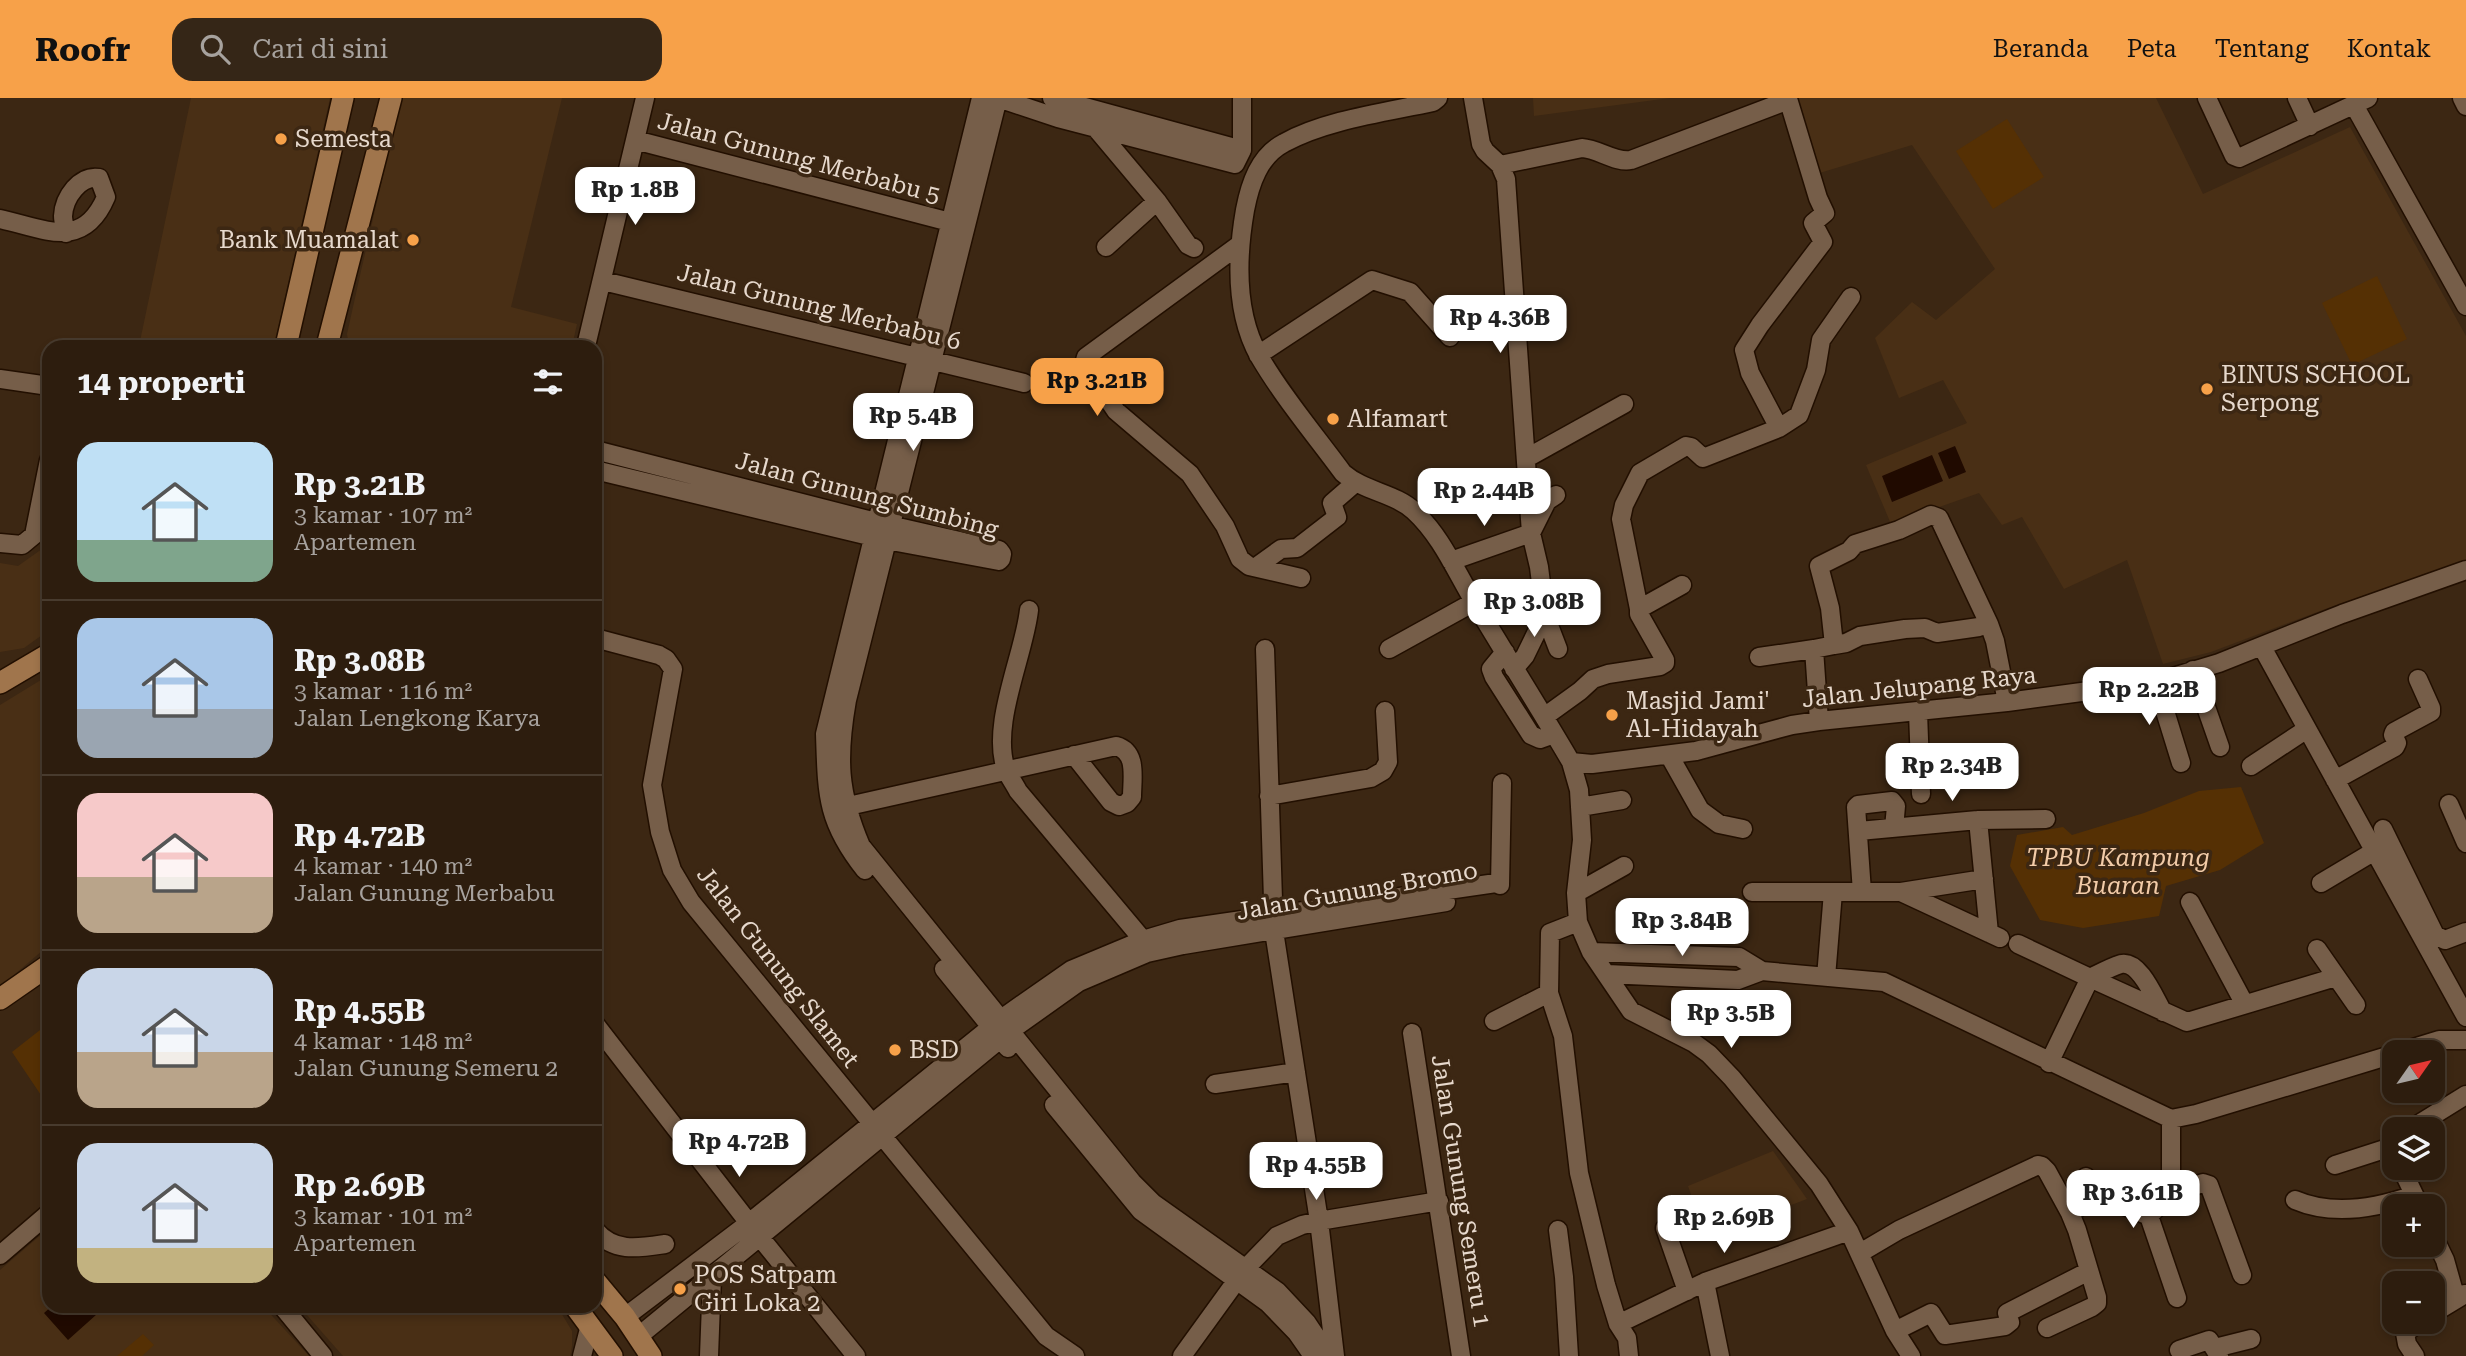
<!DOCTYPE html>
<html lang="id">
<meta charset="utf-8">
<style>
:root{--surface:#2d1d0e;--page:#352617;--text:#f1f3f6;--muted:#a7a29e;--line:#483b2e;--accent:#f7a149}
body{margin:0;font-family:"Roboto Serif",serif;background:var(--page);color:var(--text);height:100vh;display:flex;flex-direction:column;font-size:26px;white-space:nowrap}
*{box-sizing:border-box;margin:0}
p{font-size:23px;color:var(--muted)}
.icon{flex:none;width:38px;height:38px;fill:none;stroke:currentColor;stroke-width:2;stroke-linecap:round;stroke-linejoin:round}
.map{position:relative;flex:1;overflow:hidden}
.panel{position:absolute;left:42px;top:242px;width:560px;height:973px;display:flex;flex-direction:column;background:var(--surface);border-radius:21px;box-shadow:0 4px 10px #0003,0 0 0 2px var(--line)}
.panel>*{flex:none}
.needle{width:46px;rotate:56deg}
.controls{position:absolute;left:2382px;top:942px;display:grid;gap:14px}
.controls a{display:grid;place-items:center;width:63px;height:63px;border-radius:14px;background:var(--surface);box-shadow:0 4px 10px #0003,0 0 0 2px var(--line);font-size:35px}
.price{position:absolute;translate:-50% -60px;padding:0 16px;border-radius:14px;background:#fff;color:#222;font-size:23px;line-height:46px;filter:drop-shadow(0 2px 4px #0008)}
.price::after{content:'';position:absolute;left:50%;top:42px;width:21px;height:16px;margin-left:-10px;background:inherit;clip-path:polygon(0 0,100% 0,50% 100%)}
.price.selected{background:var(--accent);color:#111}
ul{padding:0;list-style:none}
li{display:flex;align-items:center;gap:21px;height:175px;padding:0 35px}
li+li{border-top:2px solid var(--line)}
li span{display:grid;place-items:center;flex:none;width:196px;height:140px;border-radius:21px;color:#555}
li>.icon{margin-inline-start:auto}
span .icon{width:84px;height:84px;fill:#fffc;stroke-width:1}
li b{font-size:30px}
h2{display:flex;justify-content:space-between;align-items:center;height:84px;padding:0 35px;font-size:30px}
header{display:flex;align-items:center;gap:42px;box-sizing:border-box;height:98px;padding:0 35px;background:var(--accent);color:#111}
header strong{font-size:33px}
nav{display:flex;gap:38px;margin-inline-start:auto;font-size:24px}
.search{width:490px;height:63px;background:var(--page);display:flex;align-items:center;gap:18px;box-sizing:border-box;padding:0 24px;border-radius:21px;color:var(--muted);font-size:26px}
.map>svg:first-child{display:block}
.built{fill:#492f15}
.green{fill:#553004}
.water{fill:#200a00}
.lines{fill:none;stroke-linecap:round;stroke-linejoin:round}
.minor-casing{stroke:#220f00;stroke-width:21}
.major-casing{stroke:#220f00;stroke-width:24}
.minor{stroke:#765e49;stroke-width:18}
.major{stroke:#a0754c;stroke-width:21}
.poi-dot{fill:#f7a149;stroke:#3c2713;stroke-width:2.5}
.labels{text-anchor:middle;stroke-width:7;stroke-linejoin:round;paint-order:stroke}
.poi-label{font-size:24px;fill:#e7d9cd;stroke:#3c2713;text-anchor:start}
.street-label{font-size:24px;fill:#e7d9cd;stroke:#3c2713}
.park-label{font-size:24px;font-style:italic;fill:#f2cba8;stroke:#3c2713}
</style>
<header>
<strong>Roofr</strong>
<div class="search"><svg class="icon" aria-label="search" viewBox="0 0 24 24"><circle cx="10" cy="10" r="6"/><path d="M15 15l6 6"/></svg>Cari di sini</div>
<nav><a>Beranda</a><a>Peta</a><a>Tentang</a><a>Kontak</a></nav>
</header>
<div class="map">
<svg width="2466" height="1258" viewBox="0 0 2466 1258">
<rect width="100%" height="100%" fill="#3c2713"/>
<path class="built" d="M191,0h139l-56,248h-135z
M401,0h161l-51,209 66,17 -5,22h-223l-2,-12 14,-63z
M1533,0h137l-136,18z
M1790,0h366l47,96 147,-67 116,209v224l-138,48 -117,44 -48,12 -36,-104 -63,29 -42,-72 -20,8 -23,-32 -88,31 -25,-59 101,-42 -24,-43 -44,18 -24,-60 37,-36 24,18 59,-51 -83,-124 -99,30z
M49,446v86l-25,18 -24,4v-89l18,3z
M49,577v270l-41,35 -8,5v-280z
M1773,1053l34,48 -101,38 -18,-51z
M49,1130v78h214l46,50h-309v-86z
M299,1208h258l15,25v15l-2,10h-227z"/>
<path class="green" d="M2007,21l37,58 -51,32 -37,-58z
M2377,178l30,63 -55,26 -30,-62z
M2241,689l23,56 -44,27 -54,16 -7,30 -76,12 -43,-8 -30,-54 7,-31 46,-8 9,8 72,-22 55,-22z
M49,925v84l-37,-55z
M143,1236l11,11 -12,11h-25z"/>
<path class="water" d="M1955,348l11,26 -17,7 -11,-26z
M1932,357l11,26 -51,21 -10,-26z
M52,1208h54l-38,34 -24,-27z"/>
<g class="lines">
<g class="minor-casing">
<path id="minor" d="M998,0l-151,602c-10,57 -9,92 14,146l271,336 21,21 124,88 30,32 22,33
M998,0l60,20 177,46 7,-14v-52
M1052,0l190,52
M1438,0l-5,4c-46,10 -108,18 -149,41 -25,13 -34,41 -39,67 -8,46 -10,103 14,146 24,41 56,79 84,117 22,19 52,20 71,38 28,26 42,61 62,94 31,52 64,104 95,157l8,28 3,50 -6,53 2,29 13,30 40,59 63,32 15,11 23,24 87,106 30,47 46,100 16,25
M1473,0l8,46 4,7 15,14 6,14 25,354 8,34 6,48 13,34
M2207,0l27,58 5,2 129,-60
M2297,0l13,28
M2462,0l4,8
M2354,7l112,201
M1094,28l63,75 31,44 6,3
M635,42l315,82
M1500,67l82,-17c17,1 33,15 49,12l155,-59 3,1 29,96 7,15 -12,10 10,19 -63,83 -16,25 6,23 29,55 -76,30 -12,-11 -5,-1 -46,27 -16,32 -3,14 18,90
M0,121c45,10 83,32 106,-22l-7,-19c-19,-3 -35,19 -36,38 0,5 2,12 3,17
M1239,147l-153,112 -2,7 32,47 74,63 35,52 15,33 9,7 52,12
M1106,149l51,-46
M603,183l421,102
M586,248l59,-248
M1258,257l114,-75 38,12 40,45
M0,281l49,7
M1779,330l20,-13 17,-45 5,-30 30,-43
M595,352l281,72 123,28 3,4 -1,5 -2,2 -113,-21 -291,-70
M1527,360l97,-54
M0,445l22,2 12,-10 15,-75
M1451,463l80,-28 16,-32 9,-6
M1256,469l25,-18 16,-1 40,-31 -5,-14 23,-20
M1029,512c-5,46 -40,117 -22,162 3,6 8,13 11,19l125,149 3,10
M595,540l64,17 7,4 7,10 -21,116 8,47 12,38 19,32 355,434 29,20
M1834,547l12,-2 14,-7 45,-7 20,-1 12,5 42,-6 10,-3
M2262,549l204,370
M1265,551l9,282 45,290 16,135
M1389,551l85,-47
M1505,554l-14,17 3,8 37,58 9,4 14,-5
M1759,559l55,-8
M1514,571l11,-13 20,-41
M2193,572l27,77
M2156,584l25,81
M1918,614l3,82
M1544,619l36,-26 13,-12 15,-5 52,-8 5,-3v-3l-26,-46v-5l43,-24
M1819,623l-5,-72 20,-4 -4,-37 -11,-42 30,-15 6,-7 44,-14 32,-15 8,3 50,106 6,17 12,61
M1669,657l31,55 19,14 24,5
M1571,664l21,2 104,-13 96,-26 27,-4 188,-19 149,-20 63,-19 123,-49 124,-44
M2251,668l56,-37
M2335,682l60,-33 2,-4 -4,-8 1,-3 37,-20v-4l-13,-29
M1269,698l102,-18 12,-7 5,-9 -3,-51
M2449,706l17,39
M1580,709l42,-7
M835,711l281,-63c22,6 16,32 16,51l-5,6 -8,3 -8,-4 -37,-47
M1978,722l11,113
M2383,731l52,106 10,5 21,-8
M1859,733l119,-11 68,-1
M865,772c-39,-49 -38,-76 -40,-136l156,-636
M2321,785l52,-31
M1500,787l2,-102
M1752,794h149l99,46
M1862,794l-6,-85 2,-2 34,-4 4,5 -2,22
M1901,794l83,-13
M1576,795l48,-27
M2190,804l54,101
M1578,824l-28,11 -1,60 14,43 16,137 27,112 12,39 9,14 2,18
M2018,846l72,34c10,-5 21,-11 31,-14 19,-4 34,35 42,48
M2317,851l39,56
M1591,854l148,5 23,14 122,11 287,137 25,-5 198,-60
M944,871l64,79
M1607,876l131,6 24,-9
M1826,879l7,-85
M1494,923l55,-28
M595,926l164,212 97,120
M1412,935l49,323
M2400,954l39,-12h27
M2049,965l41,-85 97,44 149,-45
M1215,986l81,-12
M1054,1007l87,106 127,92 29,30 16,23
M2171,1021v74
M2411,1031l55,-34
M2335,1067l56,-18
M2401,1069l18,38
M2086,1079l12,18 51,21 28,82
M2295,1102c37,16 82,8 119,-5
M2149,1118l22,-23 32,-10 6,2 33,90
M1665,1130l22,63
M595,1132c19,23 44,18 70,14
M1558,1132l6,47 5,79
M2432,1135l13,27 11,39
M1860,1155l39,-23 139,-65 4,1 5,5 23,42
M0,1157l49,-42
M1705,1184l15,74
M282,1208l41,50
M2432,1216l33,-20
M625,1219l124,-94 252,-204 70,-49 72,-30 37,-11 316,-46 4,2
M1618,1226l87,-42 144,-51
M2047,1230l45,-21 5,-4v-6l-20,-67 -7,-17 28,-18
M1895,1233l36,-18 14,22 60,-9 5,-4 -3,-9 82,-42
M639,1238l371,-305 69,-49 68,-29 36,-8 263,-43
M2215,1250l36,-9
M2179,1252l30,-10 10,16
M582,1258l8,-31
M709,1258l3,-79
M1182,1258l63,-87 32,-33 25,-11 17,-4 120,-20
M2415,1258l-8,-12 -2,-11 16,-12"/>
</g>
<g class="major-casing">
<path id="major" d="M286,248l57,-248
M327,248l64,-248
M0,585l49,-29
M0,901l49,-34
M595,1183l30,36 26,39
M575,1208l37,50"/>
</g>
<use href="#minor" class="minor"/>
<use href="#major" class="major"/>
</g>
<g class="poi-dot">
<circle cx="281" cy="41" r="7"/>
<circle cx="413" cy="142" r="7"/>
<circle cx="2207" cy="291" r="7"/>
<circle cx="1333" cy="321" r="7"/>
<circle cx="1612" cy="617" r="7"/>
<circle cx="895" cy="952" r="7"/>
<circle cx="680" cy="1191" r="7"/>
</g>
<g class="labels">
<g class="poi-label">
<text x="295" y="49">Semesta</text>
<text x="399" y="150" text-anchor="end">Bank Muamalat</text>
<text x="2221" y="285">BINUS SCHOOL<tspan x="2221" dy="28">Serpong</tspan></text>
<text x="1347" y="329">Alfamart</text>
<text x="1626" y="611">Masjid Jami'<tspan x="1626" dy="28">Al-Hidayah</tspan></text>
<text x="909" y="960">BSD</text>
<text x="694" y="1185">POS Satpam<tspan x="694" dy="28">Giri Loka 2</tspan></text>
</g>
<g class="street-label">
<text transform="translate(799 60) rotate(15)" y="8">Jalan Gunung Merbabu 5</text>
<text transform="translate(819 209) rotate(14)" y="8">Jalan Gunung Merbabu 6</text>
<text transform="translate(867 397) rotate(15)" y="8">Jalan Gunung Sumbing</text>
<text transform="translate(1919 589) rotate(-6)" y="8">Jalan Jelupang Raya</text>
<text transform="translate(1357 793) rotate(-10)" y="8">Jalan Gunung Bromo</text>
<text transform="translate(778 869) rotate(52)" y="8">Jalan Gunung Slamet</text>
<text transform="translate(1461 1093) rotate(81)" y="8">Jalan Gunung Semeru 1</text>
</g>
<g class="park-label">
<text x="2118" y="768">TPBU Kampung<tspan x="2118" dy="28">Buaran</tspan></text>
</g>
</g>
</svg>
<div class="controls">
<a><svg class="needle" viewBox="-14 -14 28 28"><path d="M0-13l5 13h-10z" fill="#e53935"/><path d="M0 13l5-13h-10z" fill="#a7a29e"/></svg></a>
<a><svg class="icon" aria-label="layers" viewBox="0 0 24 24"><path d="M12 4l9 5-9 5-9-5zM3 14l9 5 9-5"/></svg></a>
<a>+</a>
<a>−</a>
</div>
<b class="price" style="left:635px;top:129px">Rp 1.8B</b>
<b class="price" style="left:1500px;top:257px">Rp 4.36B</b>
<b class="price selected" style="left:1097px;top:320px">Rp 3.21B</b>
<b class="price" style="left:913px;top:355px">Rp 5.4B</b>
<b class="price" style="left:1484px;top:430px">Rp 2.44B</b>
<b class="price" style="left:1534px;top:541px">Rp 3.08B</b>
<b class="price" style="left:2149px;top:629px">Rp 2.22B</b>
<b class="price" style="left:1952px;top:705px">Rp 2.34B</b>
<b class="price" style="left:1682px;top:860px">Rp 3.84B</b>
<b class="price" style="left:1731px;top:952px">Rp 3.5B</b>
<b class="price" style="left:739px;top:1081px">Rp 4.72B</b>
<b class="price" style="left:1316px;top:1104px">Rp 4.55B</b>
<b class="price" style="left:2133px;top:1132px">Rp 3.61B</b>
<b class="price" style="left:1724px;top:1157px">Rp 2.69B</b>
<section class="panel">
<h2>14 properti<svg class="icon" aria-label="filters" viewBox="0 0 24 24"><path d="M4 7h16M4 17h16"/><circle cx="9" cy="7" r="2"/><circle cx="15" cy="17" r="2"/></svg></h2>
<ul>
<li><span style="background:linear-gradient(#bfe0f5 70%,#7fa58c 0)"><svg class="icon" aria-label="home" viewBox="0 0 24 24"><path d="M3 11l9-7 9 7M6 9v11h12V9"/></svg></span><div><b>Rp 3.21B</b><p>3 kamar · 107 m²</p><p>Apartemen</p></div></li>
<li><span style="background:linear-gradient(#a9c7e8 65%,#9aa5b1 0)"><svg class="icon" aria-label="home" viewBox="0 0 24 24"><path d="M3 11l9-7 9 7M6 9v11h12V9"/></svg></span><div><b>Rp 3.08B</b><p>3 kamar · 116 m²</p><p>Jalan Lengkong Karya</p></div></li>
<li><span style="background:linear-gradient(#f6c9c9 60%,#b9a48a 0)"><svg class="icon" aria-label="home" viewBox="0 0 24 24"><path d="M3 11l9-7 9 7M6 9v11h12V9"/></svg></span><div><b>Rp 4.72B</b><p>4 kamar · 140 m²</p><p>Jalan Gunung Merbabu</p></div></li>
<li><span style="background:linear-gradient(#c9d6e8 60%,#b9a48a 0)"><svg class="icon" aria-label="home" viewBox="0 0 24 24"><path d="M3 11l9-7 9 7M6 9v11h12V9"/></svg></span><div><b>Rp 4.55B</b><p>4 kamar · 148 m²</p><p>Jalan Gunung Semeru 2</p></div></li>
<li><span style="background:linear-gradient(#c9d6e8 75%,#c2b280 0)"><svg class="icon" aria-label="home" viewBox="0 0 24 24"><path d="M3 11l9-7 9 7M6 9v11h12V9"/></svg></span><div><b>Rp 2.69B</b><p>3 kamar · 101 m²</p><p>Apartemen</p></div></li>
</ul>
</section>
</div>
